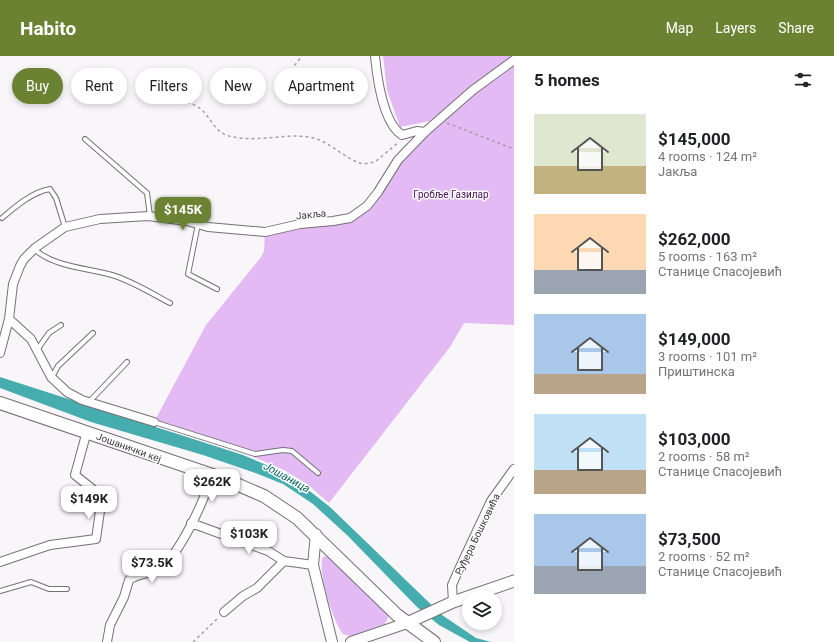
<!DOCTYPE html>
<meta charset="utf-8">
<style>
:root{--surface:#fff;--page:#f6f6f6;--text:#202124;--muted:#757577;--accent:#6c8233}
body{margin:0;font-family:Roboto,sans-serif;background:var(--page);color:var(--text);height:100vh;display:flex;flex-direction:column;font-size:15px;white-space:nowrap}
*{box-sizing:border-box;margin:0}
p{font-size:13px;color:var(--muted)}
.icon{flex:none;width:22px;height:22px;fill:none;stroke:currentColor;stroke-width:2;stroke-linecap:round;stroke-linejoin:round}
.map{position:relative;flex:1;overflow:hidden}
.drawer{display:flex;flex-direction:column;background:var(--surface);width:320px}
.drawer>*{flex:none}
.banner{position:absolute;left:12px;top:12px;width:380px;height:36px;display:flex;gap:8px}
.buttons{position:absolute;left:462px;top:534px;display:grid;gap:8px}
.buttons a{display:grid;place-items:center;width:40px;height:40px;border-radius:50%;background:var(--surface);box-shadow:0 2px 6px #0003;font-size:20px}
.price{position:absolute;translate:-50% -34px;padding:0 9px;border-radius:8px;background:#fff;color:#222;font-size:13px;line-height:26px;filter:drop-shadow(0 1px 2px #0008)}
.price::after{content:'';position:absolute;left:50%;top:24px;width:12px;height:9px;margin-left:-6px;background:inherit;clip-path:polygon(0 0,100% 0,50% 100%)}
.price.current{background:var(--accent);color:#fff}
ul{padding:0;list-style:none}
li{display:flex;align-items:center;gap:12px;height:100px;padding:0 20px}
li span{display:grid;place-items:center;flex:none;width:112px;height:80px;border-radius:0px;color:#555}
li>.icon{margin-inline-start:auto}
span .icon{width:48px;height:48px;fill:#fffc;stroke-width:1}
li b{font-size:17px}
h2{display:flex;justify-content:space-between;align-items:center;height:48px;padding:0 20px;font-size:17px}
.pill{padding:0 14px;border-radius:18px;background:var(--surface);box-shadow:0 2px 6px #0003;font-size:14px;line-height:36px}
.pill.current{background:var(--accent);color:#fff}
header{display:flex;align-items:center;gap:24px;box-sizing:border-box;height:56px;padding:0 20px;background:var(--accent);color:#fff}
header strong{font-size:19px}
nav{display:flex;gap:22px;margin-inline-start:auto;font-size:14px}
main{display:flex;flex:1;min-height:0}
.map>svg:first-child{display:block}
.green{fill:#e3baf4}
.water{fill:#46adaf}
.lines{fill:none;stroke-linecap:round;stroke-linejoin:round}
.service-casing{stroke:#737174;stroke-width:6}
.minor-casing{stroke:#737174;stroke-width:10}
.tertiary-casing{stroke:#737174;stroke-width:12}
.secondary-casing{stroke:#737174;stroke-width:13}
.primary-casing{stroke:#737174;stroke-width:14}
.path{stroke:#a4a1a4;stroke-width:1.5;stroke-dasharray:3 3;stroke-linecap:butt}
.service{stroke:#fff;stroke-width:4}
.minor{stroke:#fff;stroke-width:8}
.tertiary{stroke:#fff;stroke-width:10}
.secondary{stroke:#fff;stroke-width:11}
.primary{stroke:#fff;stroke-width:12}
.labels{text-anchor:middle;stroke-width:3;stroke-linejoin:round;paint-order:stroke}
.park-label{font-size:10px;fill:#430e55;stroke:#fff}
.street-label{font-size:10px;fill:#3c3a3c;stroke:#fff}
.water-label{font-size:11px;font-style:italic;fill:#015f60;stroke:#fff}
</style>
<header>
<strong>Habito</strong>
<nav><a>Map</a><a>Layers</a><a>Share</a></nav>
</header>
<main>
<div class="map">
<svg width="514" height="586" viewBox="0 0 514 586">
<rect width="100%" height="100%" fill="#f9f6fa"/>
<path class="green" d="M383,0h131v2l-84,63 -30,6 -13,-37z
M514,4v265l-50,-2 -14,24 -121,156 -22,-19 -23,-14 -37,-16 -93,-32 52,-97 55,-68 3,-6 1,-19 90,-17 43,-55z
M327,500h4l58,59 -4,9 -35,12 -7,-2c-10,-12 -26,-63 -20,-77z"/>
<path class="water" d="M0,321l243,78 45,19 42,33 112,108 34,23 15,4h-21l-31,-17 -22,-18 -69,-71 -35,-32 -30,-20 -25,-10 -55,-19 -112,-33 -91,-34z"/>
<g class="lines">
<g class="service-casing">
<path id="service" d="M85,83l62,54 3,23
M2,162c13,-11 30,-26 48,-29l6,9 9,29
M198,168l-10,50 29,15
M34,193c20,18 53,19 78,26 20,6 39,18 58,28
M37,294l12,-17 12,-8
M52,321l6,-11 35,-33
M89,346l38,-40
M154,366l101,32 28,-4 9,1 26,22
M0,535l31,-9 18,7h18"/>
</g>
<g class="minor-casing">
<path id="minor" d="M375,0c2,21 8,67 27,79l15,-4 8,1
M9,263l22,20 20,38 16,15 15,8 72,22
M0,297l9,-34 4,-35 7,-18 4,-7 11,-11 30,-21 35,-8 48,-3 39,5 21,6 57,5 35,-8 33,-3 17,-3 17,-12 11,-14 20,-32 27,-28 48,-42 41,-30
M191,467l77,28 16,10 29,4
M0,506l50,-17 46,-6 5,-35 -1,-9 -25,-20 12,-44
M453,546l-1,-17 8,-18 31,-66 23,-32
M224,556l19,-16 14,-8 27,-27
M107,586l3,-17 14,-28 5,-17c9,-7 20,-5 31,-12 19,-12 46,-70 51,-93"/>
</g>
<g class="tertiary-casing">
<path id="tertiary" d="M316,478l-3,31 19,77
M351,586l56,-19"/>
</g>
<g class="secondary-casing">
<path id="secondary" d="M407,567l46,-21 61,-21"/>
</g>
<g class="primary-casing">
<path id="primary" d="M0,347l227,77 37,16 33,22 100,97 37,27"/>
</g>
<path class="path" d="M287,19l15,-19
M181,45c8,2 16,4 22,10 8,8 12,20 23,24 26,9 56,-2 83,2 20,3 35,22 54,27l12,-2 24,-20
M447,67l67,26
M193,586l25,-24"/>
<use href="#service" class="service"/>
<use href="#minor" class="minor"/>
<use href="#tertiary" class="tertiary"/>
<use href="#secondary" class="secondary"/>
<use href="#primary" class="primary"/>
</g>
<g class="labels">
<g class="park-label">
<text x="451" y="142">Гробље Газилар</text>
</g>
<g class="street-label">
<text transform="translate(311 158) rotate(-6)" y="4">Јакља</text>
<text transform="translate(129 391) rotate(20)" y="4">Јошанички кеј</text>
<text transform="translate(477 478) rotate(-64)" y="4">Руђера Бошковића</text>
</g>
<g class="water-label">
<text transform="translate(287 421) rotate(29)" y="4">Јошаница</text>
</g>
</g>
</svg>
<div class="buttons">
<a><svg class="icon" aria-label="layers" viewBox="0 0 24 24"><path d="M12 4l9 5-9 5-9-5zM3 14l9 5 9-5"/></svg></a>
</div>
<b class="price current" style="left:183px;top:175px">$145K</b>
<b class="price" style="left:212px;top:447px">$262K</b>
<b class="price" style="left:89px;top:464px">$149K</b>
<b class="price" style="left:249px;top:499px">$103K</b>
<b class="price" style="left:152px;top:528px">$73.5K</b>
<div class="banner">
<a class="pill current">Buy</a>
<a class="pill">Rent</a>
<a class="pill">Filters</a>
<a class="pill">New</a>
<a class="pill">Apartment</a>
</div>
</div>
<section class="drawer">
<h2>5 homes<svg class="icon" aria-label="filters" viewBox="0 0 24 24"><path d="M4 7h16M4 17h16"/><circle cx="9" cy="7" r="2"/><circle cx="15" cy="17" r="2"/></svg></h2>
<ul>
<li><span style="background:linear-gradient(#dfe7d0 65%,#c2b280 0)"><svg class="icon" aria-label="home" viewBox="0 0 24 24"><path d="M3 11l9-7 9 7M6 9v11h12V9"/></svg></span><div><b>$145,000</b><p>4 rooms · 124 m²</p><p>Јакља</p></div></li>
<li><span style="background:linear-gradient(#ffd9b3 70%,#9aa5b1 0)"><svg class="icon" aria-label="home" viewBox="0 0 24 24"><path d="M3 11l9-7 9 7M6 9v11h12V9"/></svg></span><div><b>$262,000</b><p>5 rooms · 163 m²</p><p>Станице Спасојевић</p></div></li>
<li><span style="background:linear-gradient(#a9c7e8 75%,#b9a48a 0)"><svg class="icon" aria-label="home" viewBox="0 0 24 24"><path d="M3 11l9-7 9 7M6 9v11h12V9"/></svg></span><div><b>$149,000</b><p>3 rooms · 101 m²</p><p>Приштинска</p></div></li>
<li><span style="background:linear-gradient(#bfe0f5 70%,#b9a48a 0)"><svg class="icon" aria-label="home" viewBox="0 0 24 24"><path d="M3 11l9-7 9 7M6 9v11h12V9"/></svg></span><div><b>$103,000</b><p>2 rooms · 58 m²</p><p>Станице Спасојевић</p></div></li>
<li><span style="background:linear-gradient(#a9c7e8 65%,#9aa5b1 0)"><svg class="icon" aria-label="home" viewBox="0 0 24 24"><path d="M3 11l9-7 9 7M6 9v11h12V9"/></svg></span><div><b>$73,500</b><p>2 rooms · 52 m²</p><p>Станице Спасојевић</p></div></li>
</ul>
</section>
</main>
